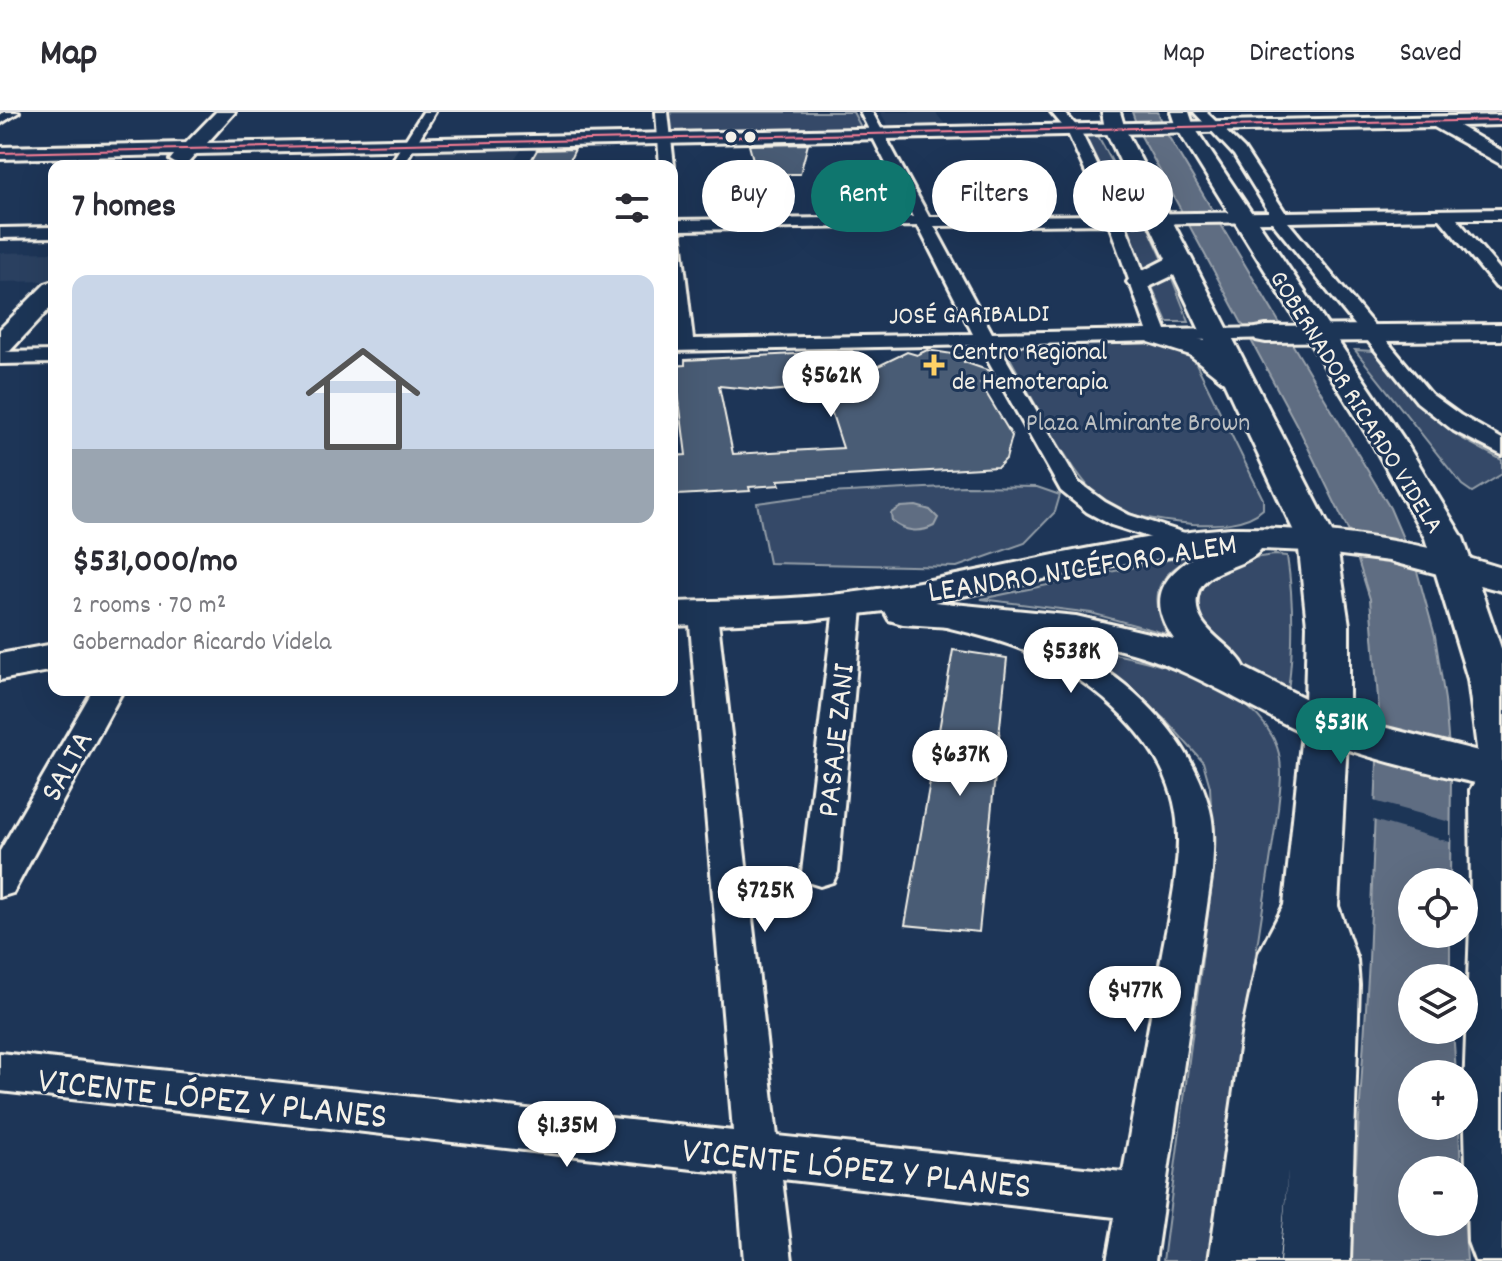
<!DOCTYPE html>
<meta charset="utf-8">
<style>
:root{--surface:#fff;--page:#f2f2f3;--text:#2b2b33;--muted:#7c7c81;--line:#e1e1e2;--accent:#0f766e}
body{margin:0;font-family:Dekko,sans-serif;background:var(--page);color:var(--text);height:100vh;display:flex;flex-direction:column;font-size:30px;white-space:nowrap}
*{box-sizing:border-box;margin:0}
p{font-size:26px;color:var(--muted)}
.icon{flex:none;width:44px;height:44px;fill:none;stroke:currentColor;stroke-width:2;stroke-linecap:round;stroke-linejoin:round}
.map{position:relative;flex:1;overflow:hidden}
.panel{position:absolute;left:48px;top:48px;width:630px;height:536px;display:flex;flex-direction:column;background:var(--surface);border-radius:16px;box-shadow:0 8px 32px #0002}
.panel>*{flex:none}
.banner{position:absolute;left:702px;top:48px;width:680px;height:72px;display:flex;gap:16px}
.tools{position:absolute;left:1398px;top:756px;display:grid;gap:16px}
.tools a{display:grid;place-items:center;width:80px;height:80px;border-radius:50%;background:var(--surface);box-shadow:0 8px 32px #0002;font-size:40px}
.price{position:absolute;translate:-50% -68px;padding:0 18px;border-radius:28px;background:#fff;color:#222;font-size:26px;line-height:52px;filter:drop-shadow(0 2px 4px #0008)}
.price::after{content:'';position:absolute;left:50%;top:48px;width:24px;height:18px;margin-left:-12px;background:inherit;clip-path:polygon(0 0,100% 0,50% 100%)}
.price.current{background:var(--accent);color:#fff}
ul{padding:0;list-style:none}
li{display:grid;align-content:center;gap:16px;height:424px;padding:0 24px}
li+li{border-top:2px solid var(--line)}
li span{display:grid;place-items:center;height:248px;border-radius:16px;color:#555}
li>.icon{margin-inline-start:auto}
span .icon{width:144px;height:144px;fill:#fffc;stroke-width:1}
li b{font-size:34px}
h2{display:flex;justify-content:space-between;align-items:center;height:96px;padding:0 24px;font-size:34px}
.pill{padding:0 28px;border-radius:36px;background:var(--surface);box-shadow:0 8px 32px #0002;font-size:28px;line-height:72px}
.pill.current{background:var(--accent);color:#fff}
header{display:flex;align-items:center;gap:48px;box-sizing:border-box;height:112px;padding:0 40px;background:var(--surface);border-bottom:2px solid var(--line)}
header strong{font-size:38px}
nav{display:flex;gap:44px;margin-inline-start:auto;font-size:28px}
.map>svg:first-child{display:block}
.built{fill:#2a4060}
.green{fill:#354a67;stroke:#949ea8;stroke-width:2}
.water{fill:#5e6d82;stroke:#9aa2ab;stroke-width:2}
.pier{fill:#1d3557}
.building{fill:#485b74;stroke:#f4f1e8;stroke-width:2;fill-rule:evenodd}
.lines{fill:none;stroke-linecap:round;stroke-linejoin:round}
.street-casing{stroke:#f4f1e8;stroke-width:6}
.secondary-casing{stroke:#f4f1e8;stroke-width:6}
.highway-casing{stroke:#f4f1e8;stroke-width:6}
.street{fill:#1d3557;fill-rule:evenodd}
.secondary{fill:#1d3557;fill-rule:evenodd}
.highway{fill:#1d3557;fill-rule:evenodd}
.bus-1-casing{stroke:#1d3557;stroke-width:6}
.bus-1{fill:#ff8098;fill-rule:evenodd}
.bus-dot{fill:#f4f1e8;stroke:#1d3557;stroke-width:3}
.poi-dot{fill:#ffd166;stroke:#1d3557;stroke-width:3}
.labels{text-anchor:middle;stroke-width:6;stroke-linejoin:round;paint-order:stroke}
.far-street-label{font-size:26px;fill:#f4f1e8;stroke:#1d3557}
.far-poi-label{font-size:26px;fill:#f4f1e8;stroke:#1d3557;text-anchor:start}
.far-park-label{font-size:26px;fill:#bbbfc1;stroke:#1d3557}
.street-label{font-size:32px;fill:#f4f1e8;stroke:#1d3557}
.near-street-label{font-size:38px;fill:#f4f1e8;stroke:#1d3557}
</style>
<header>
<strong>Map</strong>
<nav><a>Map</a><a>Directions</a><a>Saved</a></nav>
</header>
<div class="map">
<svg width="1502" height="1149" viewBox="0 0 1502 1149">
<rect width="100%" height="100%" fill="#1d3557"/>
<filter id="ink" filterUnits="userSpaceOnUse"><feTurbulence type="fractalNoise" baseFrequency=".0125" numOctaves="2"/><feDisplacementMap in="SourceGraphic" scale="16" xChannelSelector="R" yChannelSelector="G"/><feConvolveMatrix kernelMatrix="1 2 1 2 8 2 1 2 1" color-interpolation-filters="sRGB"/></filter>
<g filter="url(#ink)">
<path class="built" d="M880,0h55l12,15 -57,1z
M525,33l-15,21h-100l10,-18z
M54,140v23l-6,6 -48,1v-29z"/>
<path class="green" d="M667,0h186l9,17 -12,3 -168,5 -13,-4z
M1081,22h16l41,75h-19z
M1147,112l17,38 -19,8 -20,-45z
M1171,164l18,46h-22l-15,-35z
M1161,231l31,12 71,144v10c-17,16 -47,16 -70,15 -30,-3 -64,-6 -89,-23 -32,-21 -79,-118 -101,-155z
M1355,238l19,1 51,58 34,28 43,23v14l-30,18 -10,-7z
M964,374l73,1 23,8 -5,17 -30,31 -68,24 -188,-4 -12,-60 72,-10z
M1196,442c-38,22 -49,38 -29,80l-76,-21 -110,-14z
M1275,443l12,1c7,46 7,89 1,135 -16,-8 -35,-15 -50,-25 -26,-17 -59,-58 -33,-88 16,-17 49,-20 70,-23z
M1067,533c64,12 185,31 210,102 7,20 3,41 1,62l-69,452h-46l51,-394 -4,-80 -7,-25 -36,-41z"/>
<path class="water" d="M1132,0h26l9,22 223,374 27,63 18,65 10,64 6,73 -1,109h-38v52h38v44h-38v52h41l3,44h-44v52h47l2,44h-49v52h52v-7l3,46h-117l19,-300 10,-250 -9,-112 -21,-67 -48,-99 -161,-299z
M916,394l14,4 8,8 -4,8c-14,7 -30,6 -42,-5l-1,-8 10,-6z"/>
<path class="pier" d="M1374,689l76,21v20l-77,-22z"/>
<path class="building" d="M808,32l-8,30h-43l-8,-29z
M575,37l-8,17h-39l9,-16z
M927,238l38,6 -1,6 26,9 6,11 -16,1 32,53 -6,23 -8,8 -220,13 2,5 -31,2 1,4 -73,4 -1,-5 -4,1v-35l14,-1 -8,-63 -6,-2v-24l13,-1v-5l167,-9 10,23 45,-22 10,3zM719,274l51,5 53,-5 20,62 -110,6z
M953,538l54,8 -28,274 -74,-7z"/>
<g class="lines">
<g class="street-casing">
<path id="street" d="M4,0h15l-19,12v-9z
M423,0h12l-32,54h-14z
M656,0h12l6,54 -2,3v-3h-12z
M860,0h12l57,105 176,-2 -38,-84 -16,-19h13l16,18 41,84 148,-2 -35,-57 -40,-43h12l38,37 41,63 217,-3v10h-45l45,53v16l-6,-1 -56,-68 -152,3 143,172 29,21 42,24v16l-48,-24 -37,-29 -145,-180 -147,2 41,106 100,-2 10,6 -3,4 -275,7 80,137 27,20 24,13 68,22 4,5 -4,5 -9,3 -77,-25 -24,-13 -26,-21 -82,-146 -307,6v-131l241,-3zM1109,112l38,106 -155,3 -58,-107zM918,114l55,108 -280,5 -13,-109z
M54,115v10l-54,1v-10z
M54,239v12l-54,1v-12z
M848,488l10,2 4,6 -24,264 -5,10 -13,4 -13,-4 -5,-10 32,-264 4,-6z
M703,493l10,2 4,6 60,523 346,36c12,-69 25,-139 37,-208 8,-47 22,-97 17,-144 -8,-78 -83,-140 -151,-169 -28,-12 -58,-18 -87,-26l-4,-6 4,-6 10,-3c33,9 68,15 99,29 73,31 142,92 162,171 5,20 3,41 2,61l-57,390h-48l8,-44 -333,-38 10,82h-48l-7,-87 -737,-83v-38l733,78 -44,-518 4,-6z
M93,578h30l-110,203 -13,4v-46z"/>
</g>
<g class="secondary-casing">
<path id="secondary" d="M216,0h19l-28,31 1295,-28v10l-43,1 43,25v14l-68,-38 -1238,27 -9,10 -7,2 -10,-6 4,-5 -174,4v-12l186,-4z
M54,169v23l-44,47 -10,2v-24l45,-45z
M1502,212v16l-236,2 -10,-2 -3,-6 3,-6 10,-2z
M1230,416c93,-1 183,11 272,40v23l-113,-30 -80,-10 -48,-2c-15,21 -59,17 -64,48 -5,34 36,46 48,71l77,39 41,15 139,35v32c-65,-15 -132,-28 -193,-54 -60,-26 -113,-64 -177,-82 -74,-21 -153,-24 -229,-29l-14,-4 -5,-9 -75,9 -137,6v-24c69,-2 138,-2 206,-13 118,-18 233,-52 352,-61zM1202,440c-39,22 -56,46 -28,87l-98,-23 -142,-14 167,-35z
M54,532v26l-54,10v-26z"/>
</g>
<g class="highway-casing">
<path id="highway" d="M1102,0h18l5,17 211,411 13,85v79l-11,202 19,54 2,25 -9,276h-70l8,-91 -9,91h-70l34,-233 16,-75 25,-48 21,-201 2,-79 -9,-85 -74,-158 -34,-27 -41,-13 -4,-6 4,-6 10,-2 46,13 -31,-66 -25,12h-18l-4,-5 4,-5 35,-18 -61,-130z
M1171,0h18l5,15 211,314 58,97 39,113v610h-27l-7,-19 -4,-150 7,-194 -1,-108 14,-24 -6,-10 -10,-77 -43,-141 -54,-97 -195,-314z"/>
</g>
<use href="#street" class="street"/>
<use href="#secondary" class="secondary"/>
<use href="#highway" class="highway"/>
<g class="bus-1-casing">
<path id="bus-1" d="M1502,7v2l-1502,33v-2z"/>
</g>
<use href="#bus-1" class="bus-1"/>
</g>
</g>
<g class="bus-dot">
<circle cx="731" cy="25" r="7"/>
<circle cx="750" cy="25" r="7"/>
</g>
<path class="poi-dot" d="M930 241h8v8h8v8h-8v8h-8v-8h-8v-8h8z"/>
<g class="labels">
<g class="far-street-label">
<text transform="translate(969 201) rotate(-1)" y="9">JOSÉ GARIBALDI</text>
<text transform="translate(1358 289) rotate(58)" y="9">GOBERNADOR RICARDO VIDELA</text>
</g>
<g class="far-poi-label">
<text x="952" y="247">Centro Regional<tspan x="952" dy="30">de Hemoterapia</tspan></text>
</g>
<g class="far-park-label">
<text x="1138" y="318">Plaza Almirante Brown</text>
</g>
<g class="street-label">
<text transform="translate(1082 454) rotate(-9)" y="11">LEANDRO NICÉFORO ALEM</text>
<text transform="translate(834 628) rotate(-84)" y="11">PASAJE ZANI</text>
<text transform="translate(65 653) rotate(-61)" y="11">SALTA</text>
</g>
<g class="near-street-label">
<text transform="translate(213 984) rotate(6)" y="13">VICENTE LÓPEZ Y PLANES</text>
<text transform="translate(857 1054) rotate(6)" y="13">VICENTE LÓPEZ Y PLANES</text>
</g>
</g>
</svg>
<div class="tools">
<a><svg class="icon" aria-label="locate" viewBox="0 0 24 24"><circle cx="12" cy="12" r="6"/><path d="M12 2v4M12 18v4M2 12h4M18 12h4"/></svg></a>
<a><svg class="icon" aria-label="layers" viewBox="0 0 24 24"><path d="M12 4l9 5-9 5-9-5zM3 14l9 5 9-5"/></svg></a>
<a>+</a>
<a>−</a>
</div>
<b class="price" style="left:831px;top:307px">$562K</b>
<b class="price" style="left:1071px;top:583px">$538K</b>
<b class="price current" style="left:1341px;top:654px">$531K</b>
<b class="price" style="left:960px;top:686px">$637K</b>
<b class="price" style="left:765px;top:822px">$725K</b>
<b class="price" style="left:1135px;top:922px">$477K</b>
<b class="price" style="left:567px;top:1057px">$1.35M</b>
<div class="banner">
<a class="pill">Buy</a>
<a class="pill current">Rent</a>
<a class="pill">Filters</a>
<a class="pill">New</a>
</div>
<section class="panel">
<h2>7 homes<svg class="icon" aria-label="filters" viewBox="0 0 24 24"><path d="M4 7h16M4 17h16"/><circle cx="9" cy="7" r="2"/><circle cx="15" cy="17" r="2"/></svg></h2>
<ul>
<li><span style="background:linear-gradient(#c9d6e8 70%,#9aa5b1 0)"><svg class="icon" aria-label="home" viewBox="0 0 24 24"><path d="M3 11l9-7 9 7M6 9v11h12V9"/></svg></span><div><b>$531,000/mo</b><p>2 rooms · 70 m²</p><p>Gobernador Ricardo Videla</p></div></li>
</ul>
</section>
</div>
